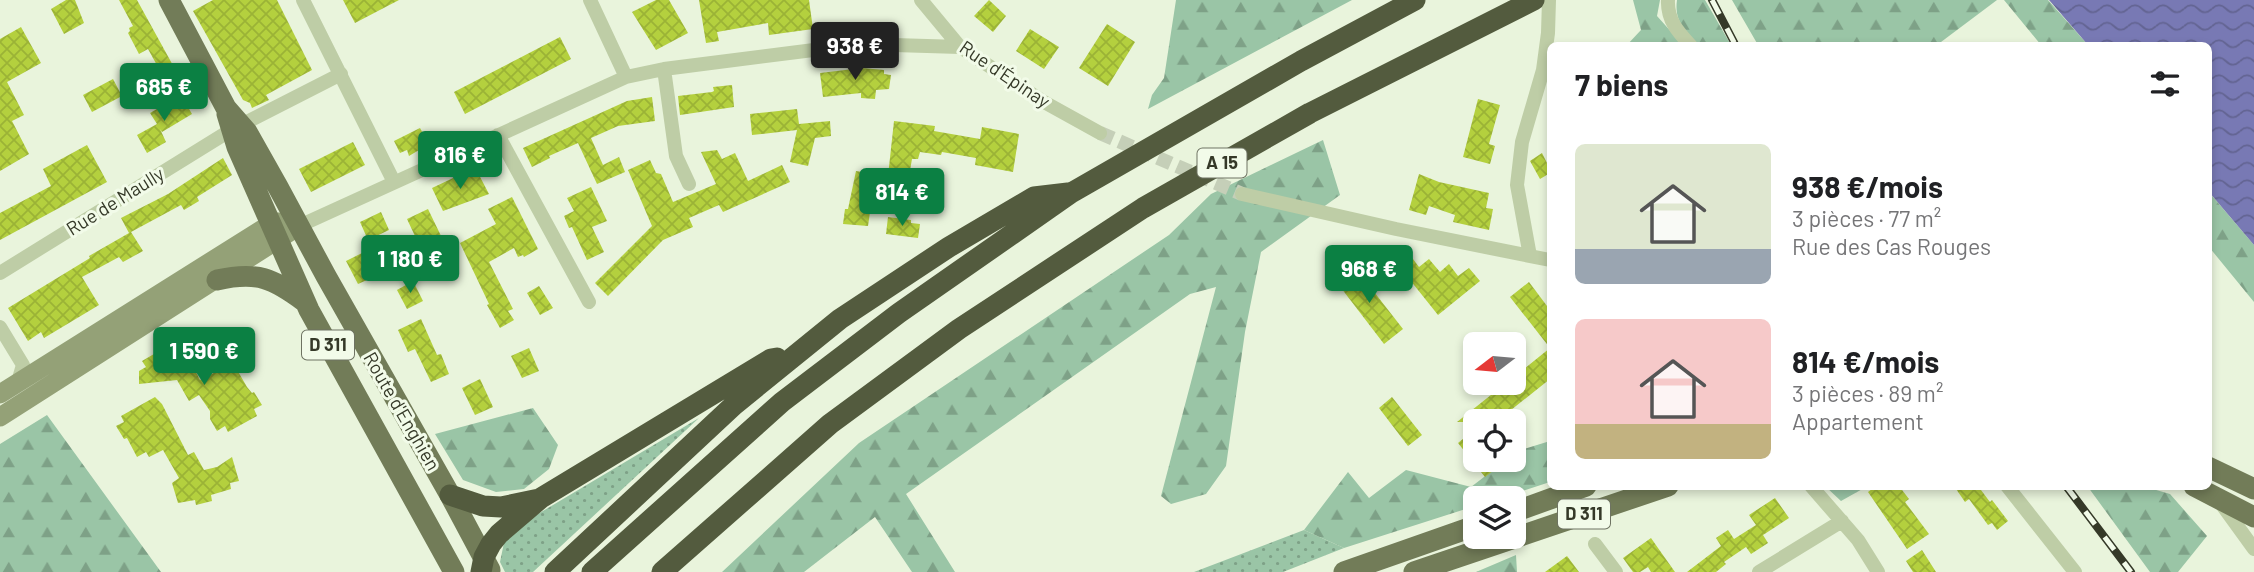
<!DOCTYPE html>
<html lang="fr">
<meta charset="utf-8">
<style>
:root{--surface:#fff;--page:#f2f2f2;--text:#202124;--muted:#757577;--accent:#0b8043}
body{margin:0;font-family:Barlow,sans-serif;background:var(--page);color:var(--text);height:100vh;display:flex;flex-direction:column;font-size:26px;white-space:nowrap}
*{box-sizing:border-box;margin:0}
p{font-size:23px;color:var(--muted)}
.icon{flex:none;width:38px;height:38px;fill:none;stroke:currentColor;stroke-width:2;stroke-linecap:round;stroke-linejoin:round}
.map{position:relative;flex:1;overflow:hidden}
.details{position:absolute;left:1547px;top:42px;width:665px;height:448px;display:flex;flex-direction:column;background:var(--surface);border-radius:10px;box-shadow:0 4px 10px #0003}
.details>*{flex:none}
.needle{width:46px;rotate:254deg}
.fabs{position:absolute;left:1463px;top:332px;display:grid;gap:14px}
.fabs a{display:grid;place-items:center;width:63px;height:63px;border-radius:10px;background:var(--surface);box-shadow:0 4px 10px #0003;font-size:35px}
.price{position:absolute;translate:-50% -60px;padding:0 16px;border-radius:7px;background:var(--accent);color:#fff;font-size:23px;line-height:46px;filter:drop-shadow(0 2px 4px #0008)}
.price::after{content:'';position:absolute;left:50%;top:42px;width:21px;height:16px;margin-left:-10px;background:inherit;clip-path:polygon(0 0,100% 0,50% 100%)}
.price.selected{background:#222;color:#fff}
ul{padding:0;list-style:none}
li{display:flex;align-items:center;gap:21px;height:175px;padding:0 28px}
li span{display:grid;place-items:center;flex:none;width:196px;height:140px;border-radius:10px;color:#555}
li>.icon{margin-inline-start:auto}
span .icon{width:84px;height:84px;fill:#fffc;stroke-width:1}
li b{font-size:30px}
h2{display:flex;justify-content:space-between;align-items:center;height:84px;padding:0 28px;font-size:30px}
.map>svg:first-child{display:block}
.grass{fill:url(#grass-dots)}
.forest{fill:url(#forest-firs)}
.water{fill:url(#water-waves)}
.building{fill:url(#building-cross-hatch)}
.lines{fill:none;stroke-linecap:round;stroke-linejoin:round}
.street-tunnel{stroke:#c5cfb8;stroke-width:14;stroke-dasharray:14 7;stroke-linecap:butt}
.street{stroke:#becda6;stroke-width:14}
.secondary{stroke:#94a177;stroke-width:19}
.primary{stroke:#727c58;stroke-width:21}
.highway{stroke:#535b3e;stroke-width:21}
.rail-casing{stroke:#353928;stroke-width:8}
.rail{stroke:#f2fbe9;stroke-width:5;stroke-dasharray:16;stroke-linecap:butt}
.primary-bridge{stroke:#727c58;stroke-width:21}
.labels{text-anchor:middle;stroke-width:6;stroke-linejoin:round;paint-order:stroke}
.shield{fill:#f2fbe9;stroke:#6e7362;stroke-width:2}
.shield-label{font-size:18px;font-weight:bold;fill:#353928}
.street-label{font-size:19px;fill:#353928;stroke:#f2fbe9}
</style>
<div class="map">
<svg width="2254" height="572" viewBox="0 0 2254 572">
<defs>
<pattern id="grass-dots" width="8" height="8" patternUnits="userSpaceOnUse" patternTransform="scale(1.75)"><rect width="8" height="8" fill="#9ac5a6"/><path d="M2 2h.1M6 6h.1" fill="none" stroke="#7ea187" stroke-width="1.8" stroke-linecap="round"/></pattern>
<pattern id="forest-firs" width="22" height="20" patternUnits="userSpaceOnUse" patternTransform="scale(1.75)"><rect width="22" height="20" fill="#9ac5a6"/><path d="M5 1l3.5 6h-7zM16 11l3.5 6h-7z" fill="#7ea187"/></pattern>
<pattern id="water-waves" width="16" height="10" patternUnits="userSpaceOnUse" patternTransform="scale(1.75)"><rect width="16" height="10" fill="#7879b4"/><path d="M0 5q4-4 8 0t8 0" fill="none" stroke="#636492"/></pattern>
<pattern id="building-cross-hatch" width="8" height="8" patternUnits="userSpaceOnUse" patternTransform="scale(1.75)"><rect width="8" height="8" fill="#b4d03e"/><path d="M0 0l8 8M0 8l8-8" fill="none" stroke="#9bb336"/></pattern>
</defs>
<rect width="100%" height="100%" fill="#e9f4dc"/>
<path class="grass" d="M699,418l-166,154h-28l-5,-10 6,-29z
M1304,530l40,18 -61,24h-89z"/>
<path class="forest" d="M1176,0h176l-204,109 4,-14 12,-17z
M1633,0h27l-3,16 26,29 -57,1 15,-16z
M1677,0h28l26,45h-32c-14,-14 -25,-24 -22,-45z
M1732,0h265l-60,45h-179z
M2004,0h44l40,45h-47z
M1323,140l17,55 -79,57 -16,80 -19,134 -20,28 -35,10 -10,-8 55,-209 -26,7 -284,200 49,78h-43l-37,-55 -71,55h-82l137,-129 310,-208 42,-41z
M2208,191l46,54v57l-45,-55z
M533,408l25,37 -9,24 -25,20 -28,3 -33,-12 -28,-46z
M47,415l114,157h-161v-128z
M1550,441v41l-52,17h-23v7l-131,42 -40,-18 44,-58 21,26 37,-28 65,17 35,-27h8v-5l7,-5z
M1826,487h40l-25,14z
M2088,487h58l24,7 37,42 -29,36h-28z
M1516,555l1,17h-41z"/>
<path class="water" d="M2049,0h205v245l-45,-53 -1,-146 -120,-1z"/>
<path class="building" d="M66,0h9l9,23 -20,11 -13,-25z
M119,0h18l44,80 -12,7 -21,-38 -9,5 -11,-21 2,-2 -1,-3 4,-2z
M213,0h64l35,70 -46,25 3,5 -17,8 -2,-5 -7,-3 -50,-89z
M343,0h56l-44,23z
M656,0h13l19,33 -32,17 -24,-38z
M699,0h110l4,29 -44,6 -1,-12 -51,9 2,9 -13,2z
M989,0l17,16 -13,16 -19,-16z
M1107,24l28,18 -27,44 -29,-18z
M21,27l20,36 -34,19 17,33 -12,6 17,33 -29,17v-132z
M1030,29l29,18 -15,22 -28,-18z
M560,37l11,22 -106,55 -11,-22z
M862,68l22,2v4l7,1 -2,14 -13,1 -1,9 -14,-1v-5l-38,4 -3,-24z
M113,79l9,17 -30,16 -9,-17z
M732,85l2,22 -54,8 -2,-19 34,-4 2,-1 -1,-4z
M181,95l11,19 -30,18 -2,-3 6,13 -19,11 -10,-18 20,-11 -7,-11z
M652,97l3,24 -37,5 -27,12 12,27 16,-8 6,15 -28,12 -19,-41 -29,13 1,2 -18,9 -9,-19 104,-47z
M1478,99l22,6 -11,39 6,2 -5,18 -27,-7z
M797,109l2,15 31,-3 1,15 -16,2 -7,28 -18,-4 7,-32 -45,5 -2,-21z
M894,121l41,5 -1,5 46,8 2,-12 37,7 -6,38 -38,-7 1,-7 -34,-6 -1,3 -21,-3 -2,7h-6l-6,34 -36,-6 -5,24 5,1 -2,14 -25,-2 2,-15h3l8,-38 32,5z
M420,128l9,16 -20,12 -2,-6 -7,3 -6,-12z
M353,142l12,23 -54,27 -12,-23z
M87,145l20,37 -107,58v-27l51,-27 -8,-17z
M717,150l5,9 13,-6 13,28 34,-16 8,17 -67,30 -4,-7 -30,13 4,9 -30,13 -55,56 -13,-13 57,-57 -24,-56 22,-10 6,13 5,1 12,28 43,-18 -15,-32z
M1542,153l8,16v4l-10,6 -10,-18z
M223,158l9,17 -35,22 2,4 -15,9 -3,-5 -50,27 12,19 -20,11 -4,-5 -37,20 17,28 -55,33 -3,-6 -13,9 -20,-33 82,-50 -1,-2 40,-23 -8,-15 47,-24z
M468,171l3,5 7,-3 11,21 -46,17 -11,-23z
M1419,174l20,8 50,11 -3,15 7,1 -4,21 -36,-8 2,-7 -26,-9 -3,9 -17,-5z
M591,187l16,34 -15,6 12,25 -17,8 -15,-33 -3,1 -5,-12 10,-5 -7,-13z
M512,197l26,52 -14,8 -1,-2 -5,2 -4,-9 -25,14 24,47 -5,2 6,9 -14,8 -13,-23 2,-1 -29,-61 36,-19 -8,-15z
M428,209l14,29 -21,11 -14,-30z
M381,212l8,18 -21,10 -8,-18z
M888,217l23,3v3l9,1 -2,14 -32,-4z
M366,251l12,24 -20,9 -12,-23z
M1410,255l9,12 10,-8 11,13 9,-8 9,12 11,-8 11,13 -42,34 -40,-50z
M1353,265l50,64 -19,15 -49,-64z
M413,281l10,20 -16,8 -10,-19z
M1529,282l21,28v69l-54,43h-39l49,-39h8v-6l36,-29 -40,-51z
M539,286l14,22 -13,7 -13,-22z
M421,319l16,36 4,-1 8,20 -18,8 -16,-33 -7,3 -10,-22z
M171,344l3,6 8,-4 18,34 27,-14 3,5 6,-3 11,19 5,6 2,-1 8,13 -8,4 3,7 -29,16 -3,-6 -8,5 -7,-12v-8l-11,-16 -10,6 -12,-21 -38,4v-13l7,-4 -4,-6z
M529,348l10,23 -17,7 -11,-22z
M480,379l13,28 -18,8 -13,-27z
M155,397l7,7 26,51 6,-3 10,18 13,-3 15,-10 7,24 -9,2 1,6 -20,6 1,6 -16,4 -1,-5 -17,3 -6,-20 7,-5 -16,-28 -14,7 -3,-5 -9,5 -10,-19 -3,1 -8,-13 8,-4 -3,-6z
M1392,397l30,38 -14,11 -29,-38z
M1475,429v31h32l-22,17 -27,-34z
M1876,486h23l10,13 -4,3 24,32 -22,15 -39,-57z
M1954,486h33l-6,4 9,12 2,-2 16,21 -11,9 -5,-7 -4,2 -19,-26 -4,3z
M1775,498l14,20 -26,17 5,8 -17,11 -5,-7 -22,15 2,2 -10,8h-29l34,-26 -5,-8 12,-8 6,9 22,-14 -7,-10z
M1651,538l7,10 17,24h-24l-3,-5 -8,5h-7l-10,-14z
M1922,550l14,22h-23l-7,-11z
M1567,556l12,16h-34z"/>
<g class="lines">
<path class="street-tunnel" d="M1100,133l142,61"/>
<path class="street" d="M303,0l91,182
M590,0l36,77
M921,0l39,47 84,55 56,31
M1668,0c-1,20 10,32 23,46
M664,69l12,87 13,28
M498,135l91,167
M1242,194l154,35 154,31
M299,226l327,-149 38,-8 197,-25 99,3
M1530,256l-13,-71 5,-43 21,-72 5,-37 1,-33
M0,273l231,-143 110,-56
M0,327l23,38 -5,17
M1811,486l47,54 20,32
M2007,486l68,86
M2220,502l34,47
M1595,544l21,28
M1759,572l83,-51"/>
<path class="secondary" d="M0,394l261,-164 14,-8h9
M0,417l299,-191"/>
<path class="primary" d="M169,0l57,108 21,24 31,55 48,89 124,219 40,75
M227,114l10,33 72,163 145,262
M217,280c40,-9 56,-2 88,22
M2208,467l46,22
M1514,512l72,-26
M1344,572l131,-46
M1414,572l254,-86"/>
<path class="highway" d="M450,495l33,11 18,1 38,-8
M481,572l3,-15 7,-13 8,-10 42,-36 230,-139 6,-1
M555,572l179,-167 106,-86 109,-72 85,-50 34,-4
M592,572l190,-170 117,-89 172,-120 230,-132 114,-61
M662,572l168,-148 129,-95 184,-121 167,-95 224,-113"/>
<g class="rail-casing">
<path id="rail" d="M1712,0l24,46
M2066,486l65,86"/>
</g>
<use href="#rail" class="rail"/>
<path class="primary-bridge" d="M2194,486l60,31"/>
</g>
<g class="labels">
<g class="shield">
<rect x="1197.5" y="148.5" width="49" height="29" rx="5"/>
<rect x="302" y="330.5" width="52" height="29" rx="5"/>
<rect x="1558" y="499.5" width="52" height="29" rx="5"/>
</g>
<g class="shield-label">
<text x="1222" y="169">A 15</text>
<text x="328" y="351">D 311</text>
<text x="1584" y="520">D 311</text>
</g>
<g class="street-label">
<text transform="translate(1005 74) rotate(34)" y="7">Rue d'Épinay</text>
<text transform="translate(115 201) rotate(-32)" y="7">Rue de Maully</text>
<text transform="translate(402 411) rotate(60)" y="7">Route d'Enghien</text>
</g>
</g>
</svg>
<div class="fabs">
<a><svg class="needle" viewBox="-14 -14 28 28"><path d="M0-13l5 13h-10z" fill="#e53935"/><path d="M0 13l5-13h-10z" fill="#757577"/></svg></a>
<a><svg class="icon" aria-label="locate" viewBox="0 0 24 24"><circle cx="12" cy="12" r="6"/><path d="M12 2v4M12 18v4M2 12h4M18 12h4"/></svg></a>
<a><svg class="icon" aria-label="layers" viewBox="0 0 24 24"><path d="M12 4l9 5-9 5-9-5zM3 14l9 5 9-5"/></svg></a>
</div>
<b class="price selected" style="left:855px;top:82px">938 €</b>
<b class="price" style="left:164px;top:123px">685 €</b>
<b class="price" style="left:460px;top:191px">816 €</b>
<b class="price" style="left:902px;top:228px">814 €</b>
<b class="price" style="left:410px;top:295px">1 180 €</b>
<b class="price" style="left:1369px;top:305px">968 €</b>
<b class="price" style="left:204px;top:387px">1 590 €</b>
<section class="details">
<h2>7 biens<svg class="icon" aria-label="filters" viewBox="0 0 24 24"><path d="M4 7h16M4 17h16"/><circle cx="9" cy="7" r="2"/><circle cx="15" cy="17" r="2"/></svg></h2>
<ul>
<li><span style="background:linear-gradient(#dfe7d0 75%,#9aa5b1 0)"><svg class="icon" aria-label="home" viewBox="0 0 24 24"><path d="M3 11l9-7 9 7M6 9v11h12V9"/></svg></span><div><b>938 €/mois</b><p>3 pièces · 77 m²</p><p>Rue des Cas Rouges</p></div></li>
<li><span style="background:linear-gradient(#f6c9c9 75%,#c2b280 0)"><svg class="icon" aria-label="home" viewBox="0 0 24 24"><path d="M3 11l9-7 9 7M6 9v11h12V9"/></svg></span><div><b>814 €/mois</b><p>3 pièces · 89 m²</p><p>Appartement</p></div></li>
</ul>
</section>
</div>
